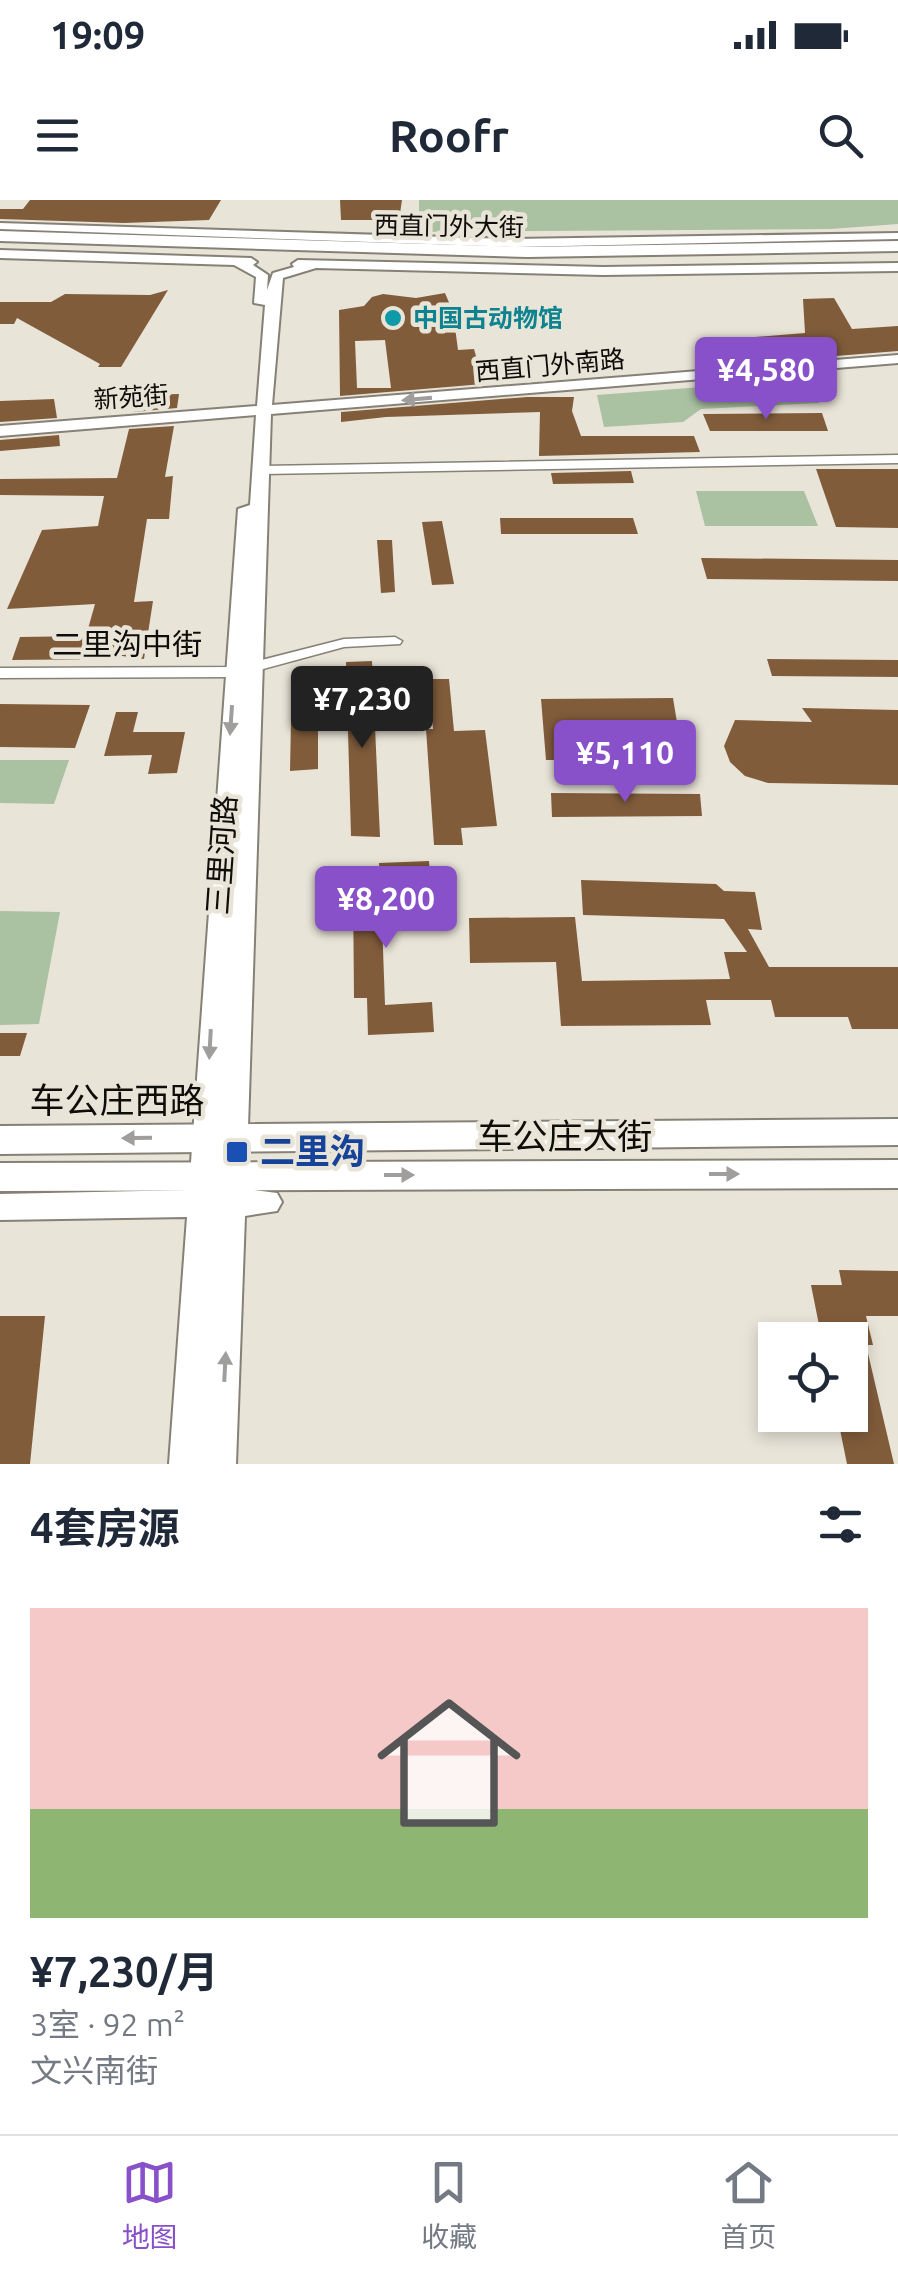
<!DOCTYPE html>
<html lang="zh">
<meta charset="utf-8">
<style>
:root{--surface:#fff;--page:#f2f2f3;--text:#1f2937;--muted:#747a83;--line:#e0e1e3;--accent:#8951c9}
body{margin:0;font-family:Ubuntu,"Noto Sans SC",sans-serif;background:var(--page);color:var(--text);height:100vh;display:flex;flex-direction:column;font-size:38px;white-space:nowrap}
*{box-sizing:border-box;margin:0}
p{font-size:32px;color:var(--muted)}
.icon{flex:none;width:55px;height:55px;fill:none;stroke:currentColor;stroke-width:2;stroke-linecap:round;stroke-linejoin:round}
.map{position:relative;height:1264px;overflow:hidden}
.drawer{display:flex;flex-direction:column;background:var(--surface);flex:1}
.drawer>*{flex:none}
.tools{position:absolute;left:758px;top:1122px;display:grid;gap:20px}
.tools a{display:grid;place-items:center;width:110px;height:110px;border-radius:0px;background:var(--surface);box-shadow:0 5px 15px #0003;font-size:50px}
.price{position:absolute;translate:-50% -85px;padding:0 22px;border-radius:10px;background:var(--accent);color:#fff;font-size:32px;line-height:65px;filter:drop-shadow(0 2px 5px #0008)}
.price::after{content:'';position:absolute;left:50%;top:60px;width:30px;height:22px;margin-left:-15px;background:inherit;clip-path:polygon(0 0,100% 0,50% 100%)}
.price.selected{background:#222;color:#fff}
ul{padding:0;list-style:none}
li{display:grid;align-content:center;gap:20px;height:530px;padding:0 30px}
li+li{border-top:2px solid var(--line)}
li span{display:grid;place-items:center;height:310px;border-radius:0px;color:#555}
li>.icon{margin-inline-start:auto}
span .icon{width:180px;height:180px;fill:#fffc;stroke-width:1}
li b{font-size:42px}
h2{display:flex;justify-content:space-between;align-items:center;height:120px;padding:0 30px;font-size:42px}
.status{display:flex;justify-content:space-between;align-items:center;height:70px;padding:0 50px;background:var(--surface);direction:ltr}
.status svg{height:28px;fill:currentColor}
header{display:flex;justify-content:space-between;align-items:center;height:130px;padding:0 30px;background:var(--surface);font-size:45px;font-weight:600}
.menu{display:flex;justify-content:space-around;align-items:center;height:140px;border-top:2px solid var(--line);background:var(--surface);font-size:28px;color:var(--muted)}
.menu a{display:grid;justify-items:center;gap:5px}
.menu .selected{color:var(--accent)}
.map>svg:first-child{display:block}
.green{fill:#aac1a2}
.building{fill:#815c3b;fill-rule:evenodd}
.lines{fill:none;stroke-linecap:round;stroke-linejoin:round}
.street-casing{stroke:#868176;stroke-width:3}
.secondary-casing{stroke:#868176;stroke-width:4}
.primary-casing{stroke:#868176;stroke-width:4}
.highway-casing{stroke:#868176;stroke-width:4}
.street{fill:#fff;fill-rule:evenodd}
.secondary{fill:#fff;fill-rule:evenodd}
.primary{fill:#fff;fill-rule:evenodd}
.highway{fill:#fff;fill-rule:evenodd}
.oneway{fill:#9f9e9d}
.culture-dot{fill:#0f9aa8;stroke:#e9e4d8;stroke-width:4}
.transit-dot{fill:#1a4fb4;stroke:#e9e4d8;stroke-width:4}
.labels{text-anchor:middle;stroke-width:9;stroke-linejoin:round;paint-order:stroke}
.far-street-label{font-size:25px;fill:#0f0d09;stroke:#e9e4d8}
.far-culture-label{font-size:25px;font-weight:bold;fill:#0d838f;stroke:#e9e4d8;text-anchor:start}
.street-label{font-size:30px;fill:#0f0d09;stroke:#e9e4d8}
.near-street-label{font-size:35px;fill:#0f0d09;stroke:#e9e4d8}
.near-transit-label{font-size:35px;font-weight:bold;fill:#164399;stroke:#e9e4d8;text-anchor:start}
</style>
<div class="status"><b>19:09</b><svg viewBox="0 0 49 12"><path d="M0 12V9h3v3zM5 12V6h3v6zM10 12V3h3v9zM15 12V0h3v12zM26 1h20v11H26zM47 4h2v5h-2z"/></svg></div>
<header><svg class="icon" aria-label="menu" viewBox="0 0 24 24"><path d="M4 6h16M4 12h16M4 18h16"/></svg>Roofr<svg class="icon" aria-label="search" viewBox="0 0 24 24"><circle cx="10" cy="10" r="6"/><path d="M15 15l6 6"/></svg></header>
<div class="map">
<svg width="898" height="1264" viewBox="0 0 898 1264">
<rect width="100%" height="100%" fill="#e9e4d8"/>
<path class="green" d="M419,0h479v24l-67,5 -421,3 9,-19z
M793,180l27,23 -119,6 -18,13 -79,5 -7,-32z
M696,291h108l14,35h-113z
M0,560h69l-15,44 -54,-1z
M0,711l60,1 -21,112 -39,1z"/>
<path class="building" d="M30,0h191l-12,20 -85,3 -124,-4v-10h23z
M340,0h62l-3,20h-58z
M168,90l-47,77h-23l2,-3 -83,-46 -3,6h-14v-22h51l14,-8 85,1z
M445,93l8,19 5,38 16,-1 7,25 37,-1 2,8 -180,15 -1,-86 25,-4 8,-9 11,-3 33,4zM385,140l6,48h-34l-2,-47z
M834,98l18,31 46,-3v25l-161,13 -19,-24 87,-7 -2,-34z
M179,194l-2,14 -43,4 4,-17z
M527,197h47l-2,14 9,25h113l6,16 -161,4 1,-44 -154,5 -45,5v-10z
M54,199l3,19 -57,4v-21z
M822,213l6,18h-118l-7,-17z
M174,226l-9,51 8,-1 -4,43h-22l-13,83 19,-1 -9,58 -36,-5 -2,5 -94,1 8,-23 66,-1 9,-32 -88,5 35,-79 56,-4 6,-30 -104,-1v-16l117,-1 12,-49z
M59,235l1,11 -60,5v-11z
M816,269h82v59l-62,-1z
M631,271l3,12 -81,1 -2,-11z
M500,318h133l5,16h-137z
M442,321l12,63 -22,1 -10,-63z
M377,340h15l3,52 -14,1z
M701,358l197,2v21l-191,-2z
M767,459l131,1v17l-126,-1z
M372,461l8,176 -29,-1 -5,-174z
M429,479h20l5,52 31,-1 12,96 -36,2 2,17h-29l-8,-116h7z
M673,498l7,43h5l6,19h-145l-5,-61z
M0,504l90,1 -15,43 -75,-1z
M802,508l96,2v75l-130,-2 -23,-7 -15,-14 -6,-16 11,-26 77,2z
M116,512h22l-5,20h52l-8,41 -29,1 4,-19 -48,1z
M318,520v49l-28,2 1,-50z
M551,593l149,1 2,22 -150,1z
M429,661l2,30 -50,2 4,112 47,-3 2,30 -66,3 -1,-37h-13l-1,-111 27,-1 -1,-23z
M581,680l135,4 8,7 31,1 7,38 -14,-1 21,38h129v62h-46l-4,-12h-73l-4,-17h-65l5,25 -150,1 -5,-64 -86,1 -1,-45 106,-1 7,64 148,-2 -6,-27h23l-23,-33 -141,-4z
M0,833h27l-7,23h-20z
M839,1070l59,1v45h-32l7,29h-7l28,119h-47l-10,-49h13v-75h-28l-11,-55h31z
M0,1116h45l-15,148h-30z"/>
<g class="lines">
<g class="street-casing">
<path id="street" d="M898,255v8l-635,11 -6,-4 6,-4z
M395,437l7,4 -2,3 -56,3 -110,30 -234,1v-10l234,-1 110,-28z"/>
</g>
<g class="secondary-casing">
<path id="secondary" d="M0,23l514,16 384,-6v6l-384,8 -514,-18z
M0,50l251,8 6,4 -4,3 15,10 -1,15 6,-17 21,-6 -2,-3 6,-4 305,7 295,-4v8l-295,4 -287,-7 -33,10 -11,127 626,-50v8l-627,51 -25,775 31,4 5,9 -5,9 -32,5 -9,248h-67l18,-247 -187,3v-26l189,-4 49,-681 12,-4 6,-90 -256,21v-10l257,-20 8,-101 -11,-2 2,-26 -22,-12 -234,-7z"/>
</g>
<g class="primary-casing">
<path id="primary" d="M898,919v26l-898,9v-28z
M898,960v28l-898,3v-28z"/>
</g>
<g class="highway-casing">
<path id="highway" d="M0,31l527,16 371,-6v10l-371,6 -527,-16z"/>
</g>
<use href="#street" class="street"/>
<use href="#secondary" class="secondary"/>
<use href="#primary" class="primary"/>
<use href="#highway" class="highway"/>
</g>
<defs><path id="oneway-solid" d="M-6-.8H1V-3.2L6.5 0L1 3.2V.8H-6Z" transform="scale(2.5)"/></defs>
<g class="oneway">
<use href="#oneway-solid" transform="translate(417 199) rotate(175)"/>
<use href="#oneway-solid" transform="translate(231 520) rotate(94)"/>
<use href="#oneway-solid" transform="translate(210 844) rotate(93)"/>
<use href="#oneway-solid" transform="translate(137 938) rotate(179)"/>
<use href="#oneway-solid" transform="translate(724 974)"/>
<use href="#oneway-solid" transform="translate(399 975)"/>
<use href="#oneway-solid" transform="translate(225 1167) rotate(-87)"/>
</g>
<circle class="culture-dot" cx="393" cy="118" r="10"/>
<rect class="transit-dot" x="225" y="940" width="24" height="24" rx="5"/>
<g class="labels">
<g class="far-street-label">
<text transform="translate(449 26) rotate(1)" y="9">西直门外大街</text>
<text transform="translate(550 165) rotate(-5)" y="9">西直门外南路</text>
<text transform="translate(131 197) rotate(-4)" y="9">新苑街</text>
</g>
<g class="far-culture-label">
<text x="413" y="127">中国古动物馆</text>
</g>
<g class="street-label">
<text x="127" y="455">二里沟中街</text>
<text transform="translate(222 655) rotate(-86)" y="10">三里河路</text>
</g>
<g class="near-street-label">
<text x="117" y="913">车公庄西路</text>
<text x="565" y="949">车公庄大街</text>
</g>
<g class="near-transit-label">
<text x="260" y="964">二里沟</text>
</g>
</g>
</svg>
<div class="tools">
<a><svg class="icon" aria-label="locate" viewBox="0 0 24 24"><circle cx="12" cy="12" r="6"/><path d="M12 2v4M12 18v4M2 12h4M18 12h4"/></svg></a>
</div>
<b class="price" style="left:766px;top:222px">¥4,580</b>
<b class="price selected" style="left:362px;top:551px">¥7,230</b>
<b class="price" style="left:625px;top:605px">¥5,110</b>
<b class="price" style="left:386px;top:751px">¥8,200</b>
</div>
<section class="drawer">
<h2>4套房源<svg class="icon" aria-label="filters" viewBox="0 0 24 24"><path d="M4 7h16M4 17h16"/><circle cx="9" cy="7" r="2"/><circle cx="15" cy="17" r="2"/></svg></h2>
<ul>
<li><span style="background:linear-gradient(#f6c9c9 65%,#8fb573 0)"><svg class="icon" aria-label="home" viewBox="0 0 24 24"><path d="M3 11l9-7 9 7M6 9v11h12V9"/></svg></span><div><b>¥7,230/月</b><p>3室 · 92 m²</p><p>文兴南街</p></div></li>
</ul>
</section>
<nav class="menu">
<a class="selected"><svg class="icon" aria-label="map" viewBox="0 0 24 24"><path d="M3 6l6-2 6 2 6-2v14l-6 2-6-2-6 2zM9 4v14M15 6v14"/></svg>地图</a>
<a><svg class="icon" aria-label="saved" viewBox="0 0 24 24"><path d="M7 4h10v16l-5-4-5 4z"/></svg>收藏</a>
<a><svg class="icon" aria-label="home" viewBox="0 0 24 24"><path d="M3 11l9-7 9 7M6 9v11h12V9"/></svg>首页</a>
</nav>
